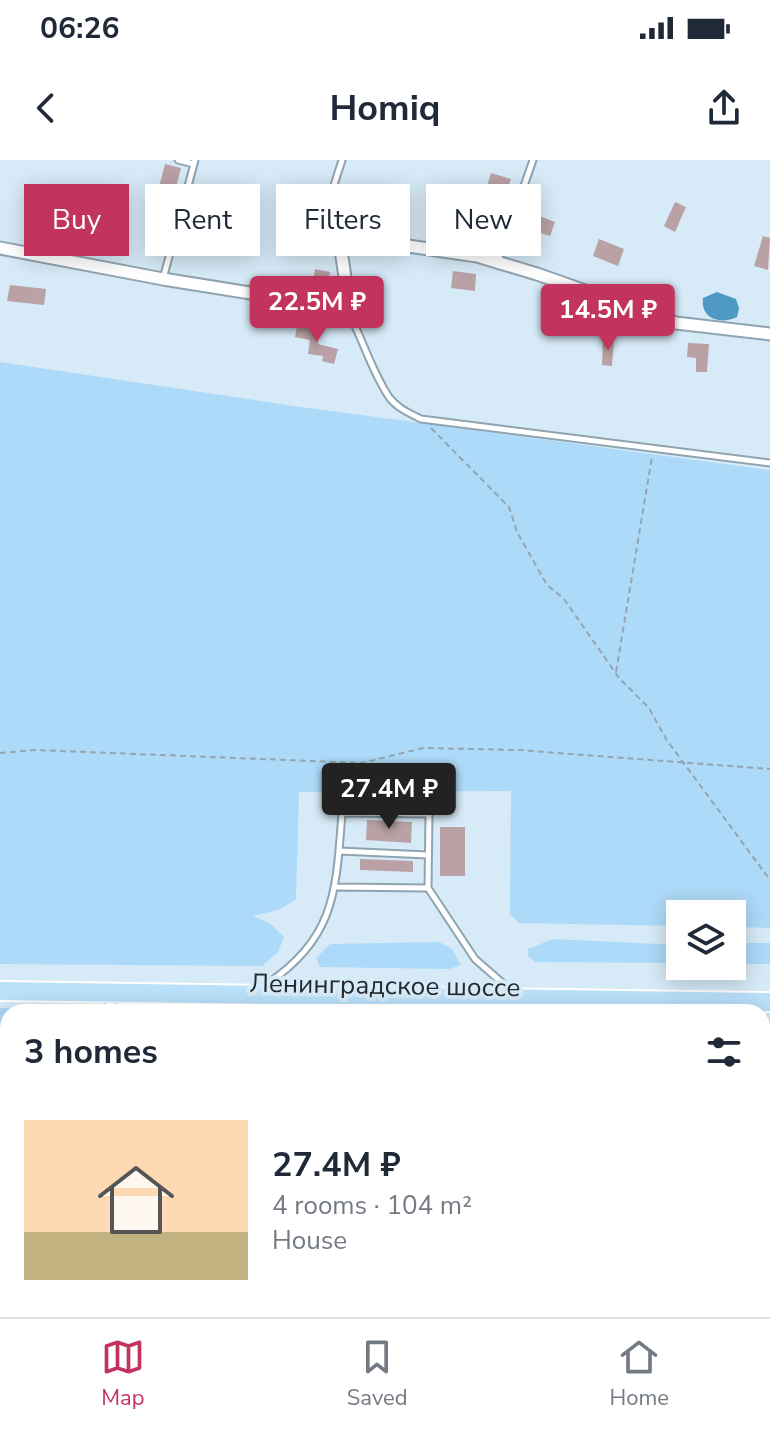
<!DOCTYPE html>
<meta charset="utf-8">
<style>
:root{--surface:#fff;--page:#f6f6f7;--text:#1f2937;--muted:#747a83;--line:#e0e1e3;--accent:#c2335d}
body{margin:0;font-family:"Nunito Sans",sans-serif;background:var(--page);color:var(--text);height:100vh;display:flex;flex-direction:column;font-size:30px;white-space:nowrap}
*{box-sizing:border-box;margin:0}
p{font-size:26px;color:var(--muted)}
.icon{flex:none;width:44px;height:44px;fill:none;stroke:currentColor;stroke-width:2;stroke-linecap:round;stroke-linejoin:round}
.map{position:relative;flex:1;overflow:hidden}
.details{position:absolute;left:0px;top:844px;width:770px;height:314px;display:flex;flex-direction:column;background:var(--surface);border-radius:24px 24px 0 0;box-shadow:0 4px 20px #0003}
.details>*{flex:none}
.banner{position:absolute;left:24px;top:24px;width:722px;height:72px;display:flex;gap:16px}
.tools{position:absolute;left:666px;top:740px;display:grid;gap:16px}
.tools a{display:grid;place-items:center;width:80px;height:80px;border-radius:0px;background:var(--surface);box-shadow:0 4px 20px #0003;font-size:40px}
.price{position:absolute;translate:-50% -68px;padding:0 18px;border-radius:8px;background:var(--accent);color:#fff;font-size:26px;line-height:52px;filter:drop-shadow(0 2px 4px #0008)}
.price::after{content:'';position:absolute;left:50%;top:48px;width:24px;height:18px;margin-left:-12px;background:inherit;clip-path:polygon(0 0,100% 0,50% 100%)}
.price.active{background:#222;color:#fff}
ul{padding:0;list-style:none}
li{display:flex;align-items:center;gap:24px;height:200px;padding:0 24px}
li+li{border-top:2px solid var(--line)}
li span{display:grid;place-items:center;flex:none;width:224px;height:160px;border-radius:0px;color:#555}
li>.icon{margin-inline-start:auto}
span .icon{width:96px;height:96px;fill:#fffc;stroke-width:1}
li b{font-size:34px}
h2{display:flex;justify-content:space-between;align-items:center;height:96px;padding:0 24px;font-size:34px}
.tag{padding:0 28px;border-radius:0px;background:var(--surface);box-shadow:0 4px 20px #0003;font-size:28px;line-height:72px}
.tag.active{background:var(--accent);color:#fff}
.status{display:flex;justify-content:space-between;align-items:center;height:56px;padding:0 40px;background:var(--surface);direction:ltr}
.status svg{height:22px;fill:currentColor}
header{display:flex;justify-content:space-between;align-items:center;height:104px;padding:0 24px;background:var(--surface);font-size:36px;font-weight:700}
.dock{display:flex;justify-content:space-around;align-items:center;height:112px;border-top:2px solid var(--line);background:var(--surface);font-size:22px;color:var(--muted)}
.dock a{display:grid;justify-items:center;gap:4px}
.dock .active{color:var(--accent)}
.map>svg:first-child{display:block}
.green{fill:#addaf8}
.water{fill:#4f99c5}
.building{fill:#b9a1a5}
.lines{fill:none;stroke-linecap:round;stroke-linejoin:round}
.service-casing{stroke:#90a3b0;stroke-width:9}
.minor-casing{stroke:#90a3b0;stroke-width:15}
.trunk-casing{stroke:#fff;stroke-width:22}
.path{stroke:#95a5af;stroke-width:2;stroke-dasharray:6 4;stroke-linecap:butt}
.service{stroke:#fff;stroke-width:5}
.minor{stroke:#fff;stroke-width:11}
.trunk{stroke:#bae0fa;stroke-width:18}
.labels{text-anchor:middle;stroke-width:8;stroke-linejoin:round;paint-order:stroke}
.street-label{font-size:26px;fill:#232b30;stroke:#d6eaf7}
</style>
<div class="status"><b>06:26</b><svg viewBox="0 0 49 12"><path d="M0 12V9h3v3zM5 12V6h3v6zM10 12V3h3v9zM15 12V0h3v12zM26 1h20v11H26zM47 4h2v5h-2z"/></svg></div>
<header><svg class="icon" aria-label="back" viewBox="0 0 24 24"><path d="M15 5l-7 7 7 7"/></svg>Homiq<svg class="icon" aria-label="share" viewBox="0 0 24 24"><path d="M12 15V3M7 8l5-5 5 5M5 13v7h14v-7"/></svg></header>
<div class="map">
<svg width="770" height="1157" viewBox="0 0 770 1157">
<rect width="100%" height="100%" fill="#d6eaf7"/>
<path class="green" d="M0,202l294,44 476,64v458l-38,-1v-13h-52v12l-161,-3 -9,-9 1,-123 -212,1 -3,107 -15,10 -28,7 17,7 14,14 -6,15 -16,14 -262,-2z
M553,779l127,6v18l-145,-1 -7,-6v-7z
M439,782l13,7 9,16 -12,4 -129,-2 -4,-9 14,-14z
M732,783h38v21h-38z
M154,847l159,5h-305v298h488v7h-496v-309z"/>
<path class="water" d="M717,132l19,7 3,9 -2,9c-16,8 -37,2 -34,-19z"/>
<path class="building" d="M165,4l16,4 -6,23 -16,-4z
M491,13l20,6 -5,14 -19,-7z
M211,25l18,4 -4,15 -18,-5z
M675,42l11,5 -11,25 -11,-6z
M537,55l18,7 -5,14 -18,-6z
M763,76l7,2 -2,32 -14,-4z
M599,79l25,10 -6,17 -25,-10z
M315,109l15,3 -3,19 -15,-2z
M453,111l23,3 -1,17 -24,-3z
M10,125l36,4 -2,16 -37,-4z
M297,166l23,4 -2,14 20,5 -4,15 -12,-3 1,-5 -15,-2 2,-14 -15,-3z
M603,178l11,1 -2,27 -10,-1z
M688,183l21,1 -2,28h-11v-14l-9,-1z
M367,660l45,2 -1,21 -45,-3z
M440,667h25v49h-25z
M360,699l53,2v11l-53,-2z"/>
<g class="lines">
<g class="service-casing">
<path id="service" d="M178,0l16,4
M338,76c-18,-22 -3,-52 4,-76
M498,101l35,-101
M163,119l32,-119
M344,144c17,29 26,65 45,93 8,11 20,16 32,22l349,44
M339,691l89,4
M337,727l91,1
M268,823c69,-46 68,-96 74,-170l87,1 -1,74 47,71 32,28
M106,840l15,12
M134,852l8,-13
M762,874l8,7
M762,938l8,21
M765,950v16l5,15
M90,1157l2,-7"/>
</g>
<g class="minor-casing">
<path id="minor" d="M0,88l163,31 168,27 12,-4 4,-11 -8,-55 138,20 60,18 139,49 94,11
M635,1157v-7"/>
</g>
<g class="trunk-casing">
<path id="trunk" d="M0,831l770,11"/>
</g>
<path class="path" d="M431,268l78,79 8,25 30,53 17,14 55,79 30,30 17,31 104,141
M616,512l36,-215
M0,593l35,-3 327,13 61,-15 96,2 251,19
M0,1137l8,-5"/>
<use href="#service" class="service"/>
<use href="#minor" class="minor"/>
<use href="#trunk" class="trunk"/>
</g>
<g class="labels">
<g class="street-label">
<text transform="translate(385 825) rotate(1)" y="9">Ленинградское шоссе</text>
</g>
</g>
</svg>
<div class="tools">
<a><svg class="icon" aria-label="layers" viewBox="0 0 24 24"><path d="M12 4l9 5-9 5-9-5zM3 14l9 5 9-5"/></svg></a>
</div>
<b class="price" style="left:317px;top:184px">22.5M ₽</b>
<b class="price" style="left:608px;top:192px">14.5M ₽</b>
<b class="price active" style="left:389px;top:671px">27.4M ₽</b>
<div class="banner">
<a class="tag active">Buy</a>
<a class="tag">Rent</a>
<a class="tag">Filters</a>
<a class="tag">New</a>
</div>
<section class="details">
<h2>3 homes<svg class="icon" aria-label="filters" viewBox="0 0 24 24"><path d="M4 7h16M4 17h16"/><circle cx="9" cy="7" r="2"/><circle cx="15" cy="17" r="2"/></svg></h2>
<ul>
<li><span style="background:linear-gradient(#ffd9b3 70%,#c2b280 0)"><svg class="icon" aria-label="home" viewBox="0 0 24 24"><path d="M3 11l9-7 9 7M6 9v11h12V9"/></svg></span><div><b>27.4M ₽</b><p>4 rooms · 104 m²</p><p>House</p></div></li>
</ul>
</section>
</div>
<nav class="dock">
<a class="active"><svg class="icon" aria-label="map" viewBox="0 0 24 24"><path d="M3 6l6-2 6 2 6-2v14l-6 2-6-2-6 2zM9 4v14M15 6v14"/></svg>Map</a>
<a><svg class="icon" aria-label="saved" viewBox="0 0 24 24"><path d="M7 4h10v16l-5-4-5 4z"/></svg>Saved</a>
<a><svg class="icon" aria-label="home" viewBox="0 0 24 24"><path d="M3 11l9-7 9 7M6 9v11h12V9"/></svg>Home</a>
</nav>
